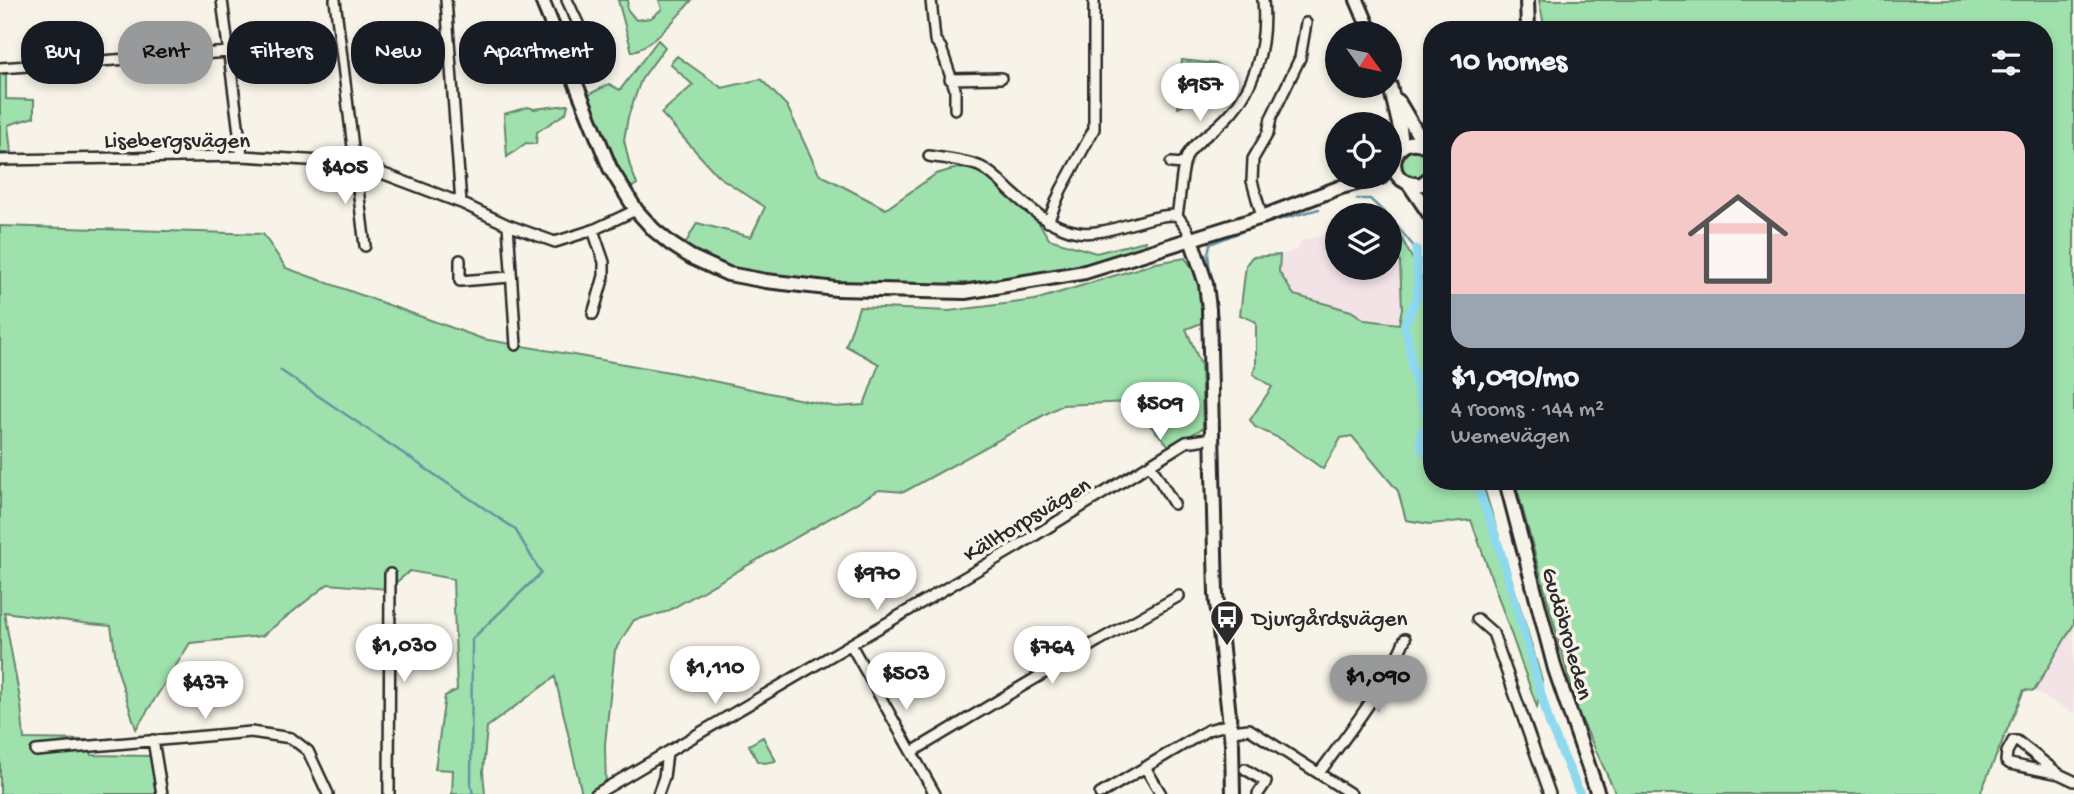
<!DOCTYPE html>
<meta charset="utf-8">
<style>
:root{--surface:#171b24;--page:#20242c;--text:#f1f3f6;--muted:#9ea1a6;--line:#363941;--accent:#98999b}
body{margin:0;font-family:"Gochi Hand",sans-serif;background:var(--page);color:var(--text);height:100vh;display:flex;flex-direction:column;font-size:26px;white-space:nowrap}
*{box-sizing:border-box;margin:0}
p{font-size:23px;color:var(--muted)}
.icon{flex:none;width:38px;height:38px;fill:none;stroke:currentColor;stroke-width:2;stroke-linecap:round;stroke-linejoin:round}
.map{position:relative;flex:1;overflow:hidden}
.side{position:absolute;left:1423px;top:21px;width:630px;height:469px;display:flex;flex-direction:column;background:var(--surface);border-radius:28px;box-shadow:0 4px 10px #0003}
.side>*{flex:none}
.hud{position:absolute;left:21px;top:21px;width:665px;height:63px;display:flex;gap:14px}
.needle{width:46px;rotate:123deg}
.buttons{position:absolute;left:1325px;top:21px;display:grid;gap:14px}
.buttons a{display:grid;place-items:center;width:77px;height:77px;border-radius:50%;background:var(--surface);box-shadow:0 4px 10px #0003;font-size:35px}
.price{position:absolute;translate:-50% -60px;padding:0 16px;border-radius:24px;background:#fff;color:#222;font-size:23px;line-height:46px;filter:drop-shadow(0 2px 4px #0008)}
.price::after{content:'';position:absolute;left:50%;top:42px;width:21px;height:16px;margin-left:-10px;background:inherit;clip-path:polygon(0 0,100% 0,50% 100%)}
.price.selected{background:var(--accent);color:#111}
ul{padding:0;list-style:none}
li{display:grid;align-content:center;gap:14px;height:371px;padding:0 28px}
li+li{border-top:2px solid var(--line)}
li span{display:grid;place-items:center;height:217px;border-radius:21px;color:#555}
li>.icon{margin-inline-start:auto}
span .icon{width:126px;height:126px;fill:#fffc;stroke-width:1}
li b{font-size:30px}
h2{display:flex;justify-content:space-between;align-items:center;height:84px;padding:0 28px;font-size:30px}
.tag{padding:0 24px;border-radius:28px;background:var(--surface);box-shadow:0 4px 10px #0003;font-size:24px;line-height:63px}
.tag.selected{background:var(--accent);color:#111}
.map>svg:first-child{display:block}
.built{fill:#f3e3e6}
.green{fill:#9fe1ac;stroke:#65866c;stroke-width:2}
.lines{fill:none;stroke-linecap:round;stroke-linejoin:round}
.stream{stroke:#6793a1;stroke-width:2.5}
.canal{stroke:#8fd9ef;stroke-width:9}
.street-casing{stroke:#2b2b2b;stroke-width:14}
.secondary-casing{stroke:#2b2b2b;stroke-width:18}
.street{stroke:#f7f3e8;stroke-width:9}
.secondary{stroke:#f7f3e8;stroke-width:12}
.labels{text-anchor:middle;stroke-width:7;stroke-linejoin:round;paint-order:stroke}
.street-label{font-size:23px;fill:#2b2b2b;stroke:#f7f3e8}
.poi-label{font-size:23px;fill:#2b2b2b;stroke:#f7f3e8;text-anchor:start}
</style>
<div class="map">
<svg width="2074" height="794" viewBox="0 0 2074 794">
<rect width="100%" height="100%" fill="#f7f3e8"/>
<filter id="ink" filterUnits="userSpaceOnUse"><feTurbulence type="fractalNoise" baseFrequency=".0143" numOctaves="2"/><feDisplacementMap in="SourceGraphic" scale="14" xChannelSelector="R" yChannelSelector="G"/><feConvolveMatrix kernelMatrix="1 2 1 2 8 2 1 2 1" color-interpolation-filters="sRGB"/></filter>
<g filter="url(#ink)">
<path class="built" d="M1337,231v37h53v-18l10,11 2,47 -2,16 -35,-4 -14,-9 -57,-16 -15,-23 1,-17 18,-5 3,-9z
M2074,624v90l-40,-23z"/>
<path class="green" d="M618,0h10l-1,9 9,11 15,-2 11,-9 -3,-9h33c-15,17 -38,45 -60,52z
M1539,0h535v624l-40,67 -10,-1 -44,104h-364l-38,-82 -63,-231h529v-451h-499z
M658,40l7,7 -24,33 -13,37 -4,23 6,26 7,18 -8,5 -43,-93 23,-12 11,6z
M677,56l45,32 39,-9 26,27 32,68 67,35 50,-35 21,-6 20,2 15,10 43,37 14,22 47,14 49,-12v5l-58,20 -61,13 -77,5h-101l-82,-9 -39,-8 -43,-21 13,-23 54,14 14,-30 -47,-31 -57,-63 32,-28 -23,-21z
M1182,60l34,4 6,3 -18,30 -26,11z
M6,73v26l28,1v17l-26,8 3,27 -11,1v-79z
M568,105l-2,8 -29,19 -1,12 -10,-1 -19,14 -3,-43 24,-7 6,2z
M1402 164a14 14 0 1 1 28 0a14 14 0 1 1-28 0Z
M1390,220l3,1 30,59 8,30 1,171h50l60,199 -5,27 -66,-187 -41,4 -24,-4 -8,-29 -46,-55 -11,2 -18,31 -42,-30 -26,-12 -5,-7 22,-33 -19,-13 3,-7v-45l-16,-7 6,-50 6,-8 28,-2 -1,17 15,23 57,16 14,9 34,4 3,-16 -2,-46 -10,-13z
M0,226l263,8 23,34 197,71 192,34 161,34 28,-2 15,-41 -33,-18 13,-39 90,4 86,-11 121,-37 29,-5c15,17 16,42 19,64l-18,7 15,36 2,63 -33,19 -41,-45 -67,3 -158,87 -25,-2 -213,122 -32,8 -19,30 -10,94 1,50h-24l-27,-117 -68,50 -4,45 2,22h-33l1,-24 -18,-1 10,-73 12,-6 -4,-111 -43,-8 -22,18 -60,-5 -66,52 -72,7 -54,86 -18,-58 -7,-45 -21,-2 -86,-12 17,93 3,34 66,1 1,15 60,1 7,38h-158z
M763,737l13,24 -12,2 -7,-2 -8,-16z"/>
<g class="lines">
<path class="stream" d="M1357,199h13l17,16
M1390,218l26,31
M1270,222l49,-13
M1211,280l-3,-26 2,-10 43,-17
M1212,287l6,31
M280,370l235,159 26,44 -69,66 -1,147 2,8"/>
<path class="canal" d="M1416,249l2,46 -14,31c6,13 5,25 8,39 4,19 10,38 17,56 -12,20 -13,21 3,39
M1475,481l21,56 54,188 30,69"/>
<g class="street-casing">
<path id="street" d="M222,0l20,156
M335,0l30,246
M446,0l15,203
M567,0l30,64
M931,0l4,40 6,8 14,41v20
M0,68l229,-16
M950,79l51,-1
M929,156c17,3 37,4 52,11 12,6 20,15 29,24 20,18 40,36 68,41 29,5 68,-18 99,-17
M0,160l242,-4 113,7 106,40 47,22 47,17 38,-12 43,-20
M1171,163l13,1
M1262,217l-10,-36 1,-22 15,-26 3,-15 29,-60 6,-35
M1048,222l13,-32 33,-61v-129
M508,225l8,120
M593,230l11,32v14l-11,38
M1191,239l-4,-10 -10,-14c4,-17 3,-45 10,-59 6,-13 24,-23 34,-33 35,-32 46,-78 42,-123
M460,260v21l50,-4
M1151,466l23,38
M1477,619l16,14 57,161
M851,645l84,149
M1231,731l18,-2 102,65
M153,740l9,54
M36,751l215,-19 40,6 17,13 20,43
M912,752l186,-111 81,-45
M1145,767l16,27
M1245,769l21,13 -8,12
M1319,773c29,-39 68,-89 86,-134
M2059,774l-42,-33h-4l-6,11 -1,9 4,3 49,10 15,7
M389,794l1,-220
M596,794l422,-248 168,-104 27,-4
M658,794l6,-17 3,-24
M1100,794l108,-64 22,-6"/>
</g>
<g class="secondary-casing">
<path id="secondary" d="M542,0l68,168 26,42 18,20 17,14 20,13 37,17 38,7 70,8 129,3 120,-20 177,-55 79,-30 40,-10
M1357,0l14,33
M1527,0l1,30
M1390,86l10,42 2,18
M1398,101l25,42
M1432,150c-38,-29 -57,38 -10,34l10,-8
M1409,184l23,34
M1191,239l15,45 3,25 7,285 16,150 1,50
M1506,481l49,188 43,125"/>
</g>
<use href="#street" class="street"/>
<use href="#secondary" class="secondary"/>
</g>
</g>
<defs>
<g id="bus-pin" transform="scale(1.75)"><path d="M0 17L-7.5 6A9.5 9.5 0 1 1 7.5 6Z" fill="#2b2b2b" stroke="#f7f3e8"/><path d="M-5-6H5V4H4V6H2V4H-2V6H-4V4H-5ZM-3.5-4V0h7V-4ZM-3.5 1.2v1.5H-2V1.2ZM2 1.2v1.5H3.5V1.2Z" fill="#fff"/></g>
</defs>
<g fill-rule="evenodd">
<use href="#bus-pin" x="1227" y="617"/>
</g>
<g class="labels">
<g class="street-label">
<text x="177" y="147">Lisebergsvägen</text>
<text transform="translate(1026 518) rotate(-31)" y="8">Källtorpsvägen</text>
<text transform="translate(1569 633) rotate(74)" y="8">Gudöbroleden</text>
</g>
<g class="poi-label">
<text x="1252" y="625">Djurgårdsvägen</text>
</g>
</g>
</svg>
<div class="buttons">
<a><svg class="needle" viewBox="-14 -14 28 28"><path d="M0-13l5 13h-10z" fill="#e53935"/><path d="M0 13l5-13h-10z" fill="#9ea1a6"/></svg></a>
<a><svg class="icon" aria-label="locate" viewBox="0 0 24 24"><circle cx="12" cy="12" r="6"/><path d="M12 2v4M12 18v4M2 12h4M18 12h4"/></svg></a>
<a><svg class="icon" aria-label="layers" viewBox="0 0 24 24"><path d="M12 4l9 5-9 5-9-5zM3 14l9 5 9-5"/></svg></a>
</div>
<b class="price" style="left:1200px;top:123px">$957</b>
<b class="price" style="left:345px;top:206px">$405</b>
<b class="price" style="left:1160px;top:442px">$509</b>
<b class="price" style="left:877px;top:612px">$970</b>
<b class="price" style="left:404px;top:684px">$1,030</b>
<b class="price" style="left:1052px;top:686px">$764</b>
<b class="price" style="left:715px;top:706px">$1,110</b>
<b class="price" style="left:906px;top:712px">$503</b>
<b class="price selected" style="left:1378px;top:715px">$1,090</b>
<b class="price" style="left:205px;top:721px">$437</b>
<div class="hud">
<a class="tag">Buy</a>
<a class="tag selected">Rent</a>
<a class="tag">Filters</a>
<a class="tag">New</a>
<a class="tag">Apartment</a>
</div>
<section class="side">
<h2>10 homes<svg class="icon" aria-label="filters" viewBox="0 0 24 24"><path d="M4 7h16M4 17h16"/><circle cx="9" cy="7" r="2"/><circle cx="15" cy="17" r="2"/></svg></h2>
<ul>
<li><span style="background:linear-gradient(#f6c9c9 75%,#9aa5b1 0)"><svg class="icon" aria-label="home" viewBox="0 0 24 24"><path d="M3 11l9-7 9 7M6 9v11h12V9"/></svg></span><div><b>$1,090/mo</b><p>4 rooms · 144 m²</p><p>Wemevägen</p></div></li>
</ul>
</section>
</div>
